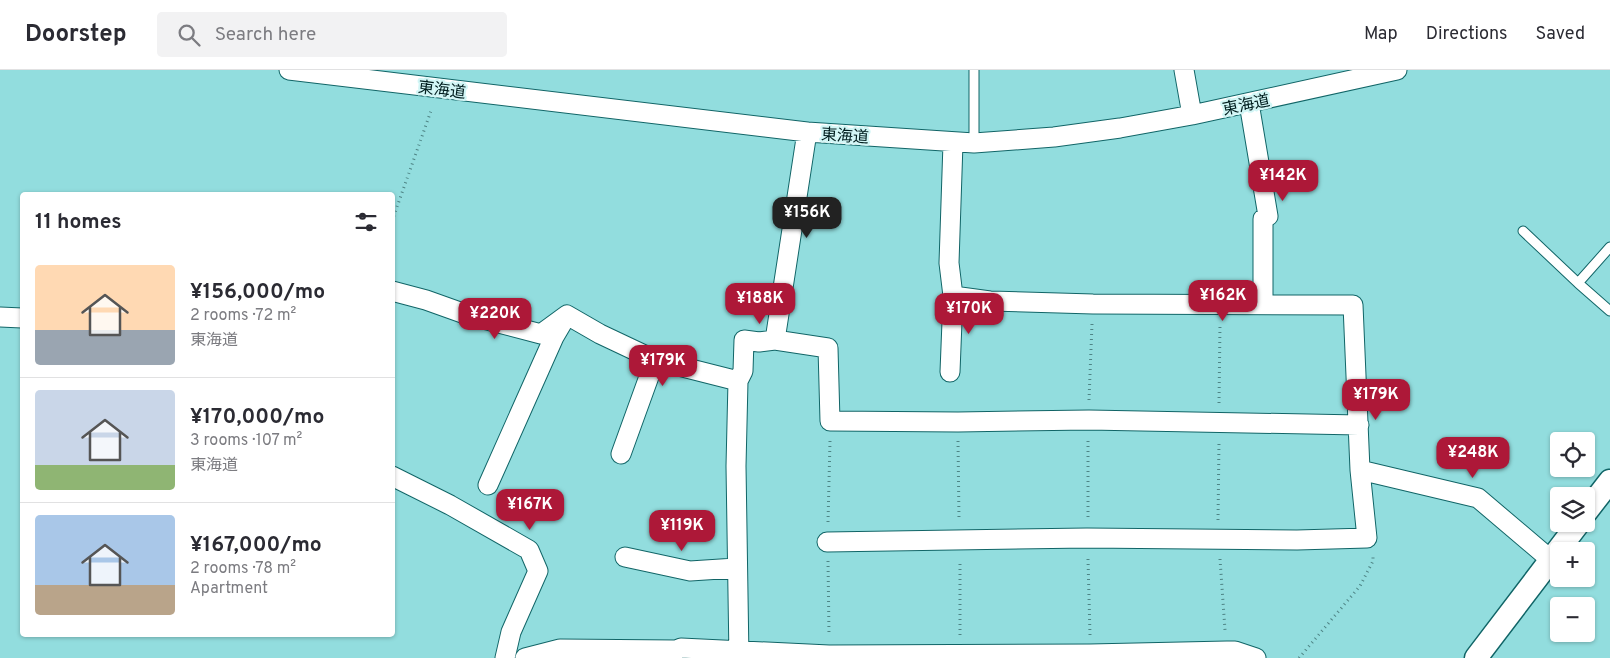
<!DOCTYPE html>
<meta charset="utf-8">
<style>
:root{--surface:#fff;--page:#f2f2f3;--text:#2b2b33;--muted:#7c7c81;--line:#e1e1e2;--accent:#ad1838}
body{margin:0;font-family:Overpass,"Noto Sans JP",sans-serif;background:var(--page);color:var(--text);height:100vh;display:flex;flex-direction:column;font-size:19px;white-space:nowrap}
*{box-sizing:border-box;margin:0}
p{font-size:16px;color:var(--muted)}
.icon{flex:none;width:28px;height:28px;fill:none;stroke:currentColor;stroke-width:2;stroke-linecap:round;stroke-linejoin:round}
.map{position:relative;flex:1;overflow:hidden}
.details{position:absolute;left:20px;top:122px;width:375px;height:445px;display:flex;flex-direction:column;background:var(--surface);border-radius:5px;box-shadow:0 1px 4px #0004}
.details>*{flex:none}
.fabs{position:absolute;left:1550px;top:362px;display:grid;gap:10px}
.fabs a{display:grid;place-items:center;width:45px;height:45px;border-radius:5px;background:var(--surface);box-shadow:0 1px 4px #0004;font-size:25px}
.price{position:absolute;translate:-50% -42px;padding:0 11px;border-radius:10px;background:var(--accent);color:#fff;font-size:16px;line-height:32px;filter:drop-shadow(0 1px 2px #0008)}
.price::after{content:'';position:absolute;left:50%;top:30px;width:15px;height:11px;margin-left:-8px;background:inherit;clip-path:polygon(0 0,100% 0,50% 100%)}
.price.active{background:#222;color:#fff}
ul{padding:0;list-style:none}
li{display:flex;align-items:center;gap:15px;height:125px;padding:0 15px}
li+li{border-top:1px solid var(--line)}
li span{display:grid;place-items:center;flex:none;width:140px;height:100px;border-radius:5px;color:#555}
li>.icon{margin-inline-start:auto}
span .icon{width:60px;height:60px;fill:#fffc;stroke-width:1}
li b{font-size:21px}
h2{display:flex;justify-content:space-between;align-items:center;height:60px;padding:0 15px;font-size:21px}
header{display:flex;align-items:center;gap:30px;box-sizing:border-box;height:70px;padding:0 25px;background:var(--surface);border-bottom:1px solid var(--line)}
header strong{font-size:24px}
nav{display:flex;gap:28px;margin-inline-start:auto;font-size:18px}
.search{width:350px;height:45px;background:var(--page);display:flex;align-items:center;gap:12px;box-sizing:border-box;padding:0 18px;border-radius:5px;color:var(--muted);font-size:19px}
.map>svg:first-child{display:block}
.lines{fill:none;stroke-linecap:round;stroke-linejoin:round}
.service-casing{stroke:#116567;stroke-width:11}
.minor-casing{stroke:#116567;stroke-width:21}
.tertiary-casing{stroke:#116567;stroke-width:25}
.path{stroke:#4e8485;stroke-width:3;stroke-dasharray:1 4;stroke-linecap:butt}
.service{stroke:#fff;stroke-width:9}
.minor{stroke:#fff;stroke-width:19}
.tertiary{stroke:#fff;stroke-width:22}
.labels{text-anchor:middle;stroke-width:4.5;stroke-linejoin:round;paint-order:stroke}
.street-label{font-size:16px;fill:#001d1e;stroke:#d2f6f6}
</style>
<header>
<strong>Doorstep</strong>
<div class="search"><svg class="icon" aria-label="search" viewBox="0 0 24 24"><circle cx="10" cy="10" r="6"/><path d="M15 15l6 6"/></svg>Search here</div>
<nav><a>Map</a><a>Directions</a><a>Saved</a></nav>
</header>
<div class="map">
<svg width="1610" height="588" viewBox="0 0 1610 588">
<rect width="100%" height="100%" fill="#92ddde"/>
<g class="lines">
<g class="service-casing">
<path id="service" d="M974,0v73
M1523,161l55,52
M1610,177l-32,36 32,28"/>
</g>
<g class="minor-casing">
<path id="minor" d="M289,0l518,62 167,11 80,-6 66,-9 72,-13 205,-45
M1184,0l8,45
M1249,33l19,113 -5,3v85
M392,221l34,9 42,15 73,19 26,-19 33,19 55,26
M0,247l22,1
M775,270l32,-208
M950,302l3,-76
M621,384l34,-94 83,21
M1360,400l118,28 73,62
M392,406l58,29 79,45 9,21 -27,61 -6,26
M488,415l66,-148 10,-17
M827,472l260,-4 210,2 70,-2 -7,-68 -7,-165 -260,-1 -103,-3 -37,-5 -4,-33 4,-120
M625,487l65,14 46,-3
M525,588l35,-9 116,1 5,-2 148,7 261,-1 137,-3h8l21,7
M739,588l-3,-192 2,-85 5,-10 1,-31 15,2 16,-2 53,8 2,73 128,1 131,-2 270,5"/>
</g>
<g class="tertiary-casing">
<path id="tertiary" d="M1586,442l24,-31
M1476,588l102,-134"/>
</g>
<path class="path" d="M392,151l40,-113
M1089,330l3,-76
M1219,333l1,-79
M958,371l1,79
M1088,447v-76
M1218,450l1,-79
M828,452l2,-81
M1088,489l2,76
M1220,489l5,71
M828,491l1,74
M960,565v-74
M1299,588l61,-72 13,-25v-4"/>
<use href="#service" class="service"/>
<use href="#minor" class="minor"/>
<use href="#tertiary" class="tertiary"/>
</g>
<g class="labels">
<g class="street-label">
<text transform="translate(442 19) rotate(7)" y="6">東海道</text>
<text transform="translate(1246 34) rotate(-12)" y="6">東海道</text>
<text transform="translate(845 65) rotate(4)" y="6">東海道</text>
</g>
</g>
</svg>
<div class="fabs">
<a><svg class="icon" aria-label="locate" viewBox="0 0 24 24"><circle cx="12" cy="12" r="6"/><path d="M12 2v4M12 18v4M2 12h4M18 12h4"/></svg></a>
<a><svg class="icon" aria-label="layers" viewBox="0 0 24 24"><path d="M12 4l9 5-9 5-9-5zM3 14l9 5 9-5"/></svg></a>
<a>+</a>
<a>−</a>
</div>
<b class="price" style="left:1283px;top:132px">¥142K</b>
<b class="price active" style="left:807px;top:169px">¥156K</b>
<b class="price" style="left:1223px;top:252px">¥162K</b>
<b class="price" style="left:760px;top:255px">¥188K</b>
<b class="price" style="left:969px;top:265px">¥170K</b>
<b class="price" style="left:495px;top:270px">¥220K</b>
<b class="price" style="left:663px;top:317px">¥179K</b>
<b class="price" style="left:1376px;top:351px">¥179K</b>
<b class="price" style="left:1473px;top:409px">¥248K</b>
<b class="price" style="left:530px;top:461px">¥167K</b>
<b class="price" style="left:682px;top:482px">¥119K</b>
<section class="details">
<h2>11 homes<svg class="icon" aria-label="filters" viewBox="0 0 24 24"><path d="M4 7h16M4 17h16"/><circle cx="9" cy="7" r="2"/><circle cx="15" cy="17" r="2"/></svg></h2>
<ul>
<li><span style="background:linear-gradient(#ffd9b3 65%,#9aa5b1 0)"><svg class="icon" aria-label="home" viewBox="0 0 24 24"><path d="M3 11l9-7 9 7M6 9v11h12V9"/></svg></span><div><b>¥156,000/mo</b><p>2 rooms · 72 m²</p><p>東海道</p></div></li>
<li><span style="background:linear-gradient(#c9d6e8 75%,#8fb573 0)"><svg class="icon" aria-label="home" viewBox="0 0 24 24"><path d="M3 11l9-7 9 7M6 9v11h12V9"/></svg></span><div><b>¥170,000/mo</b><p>3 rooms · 107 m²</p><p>東海道</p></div></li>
<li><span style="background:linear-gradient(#a9c7e8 70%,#b9a48a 0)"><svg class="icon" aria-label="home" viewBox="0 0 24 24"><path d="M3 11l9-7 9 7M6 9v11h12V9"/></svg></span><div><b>¥167,000/mo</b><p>2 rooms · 78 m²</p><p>Apartment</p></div></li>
</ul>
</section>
</div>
